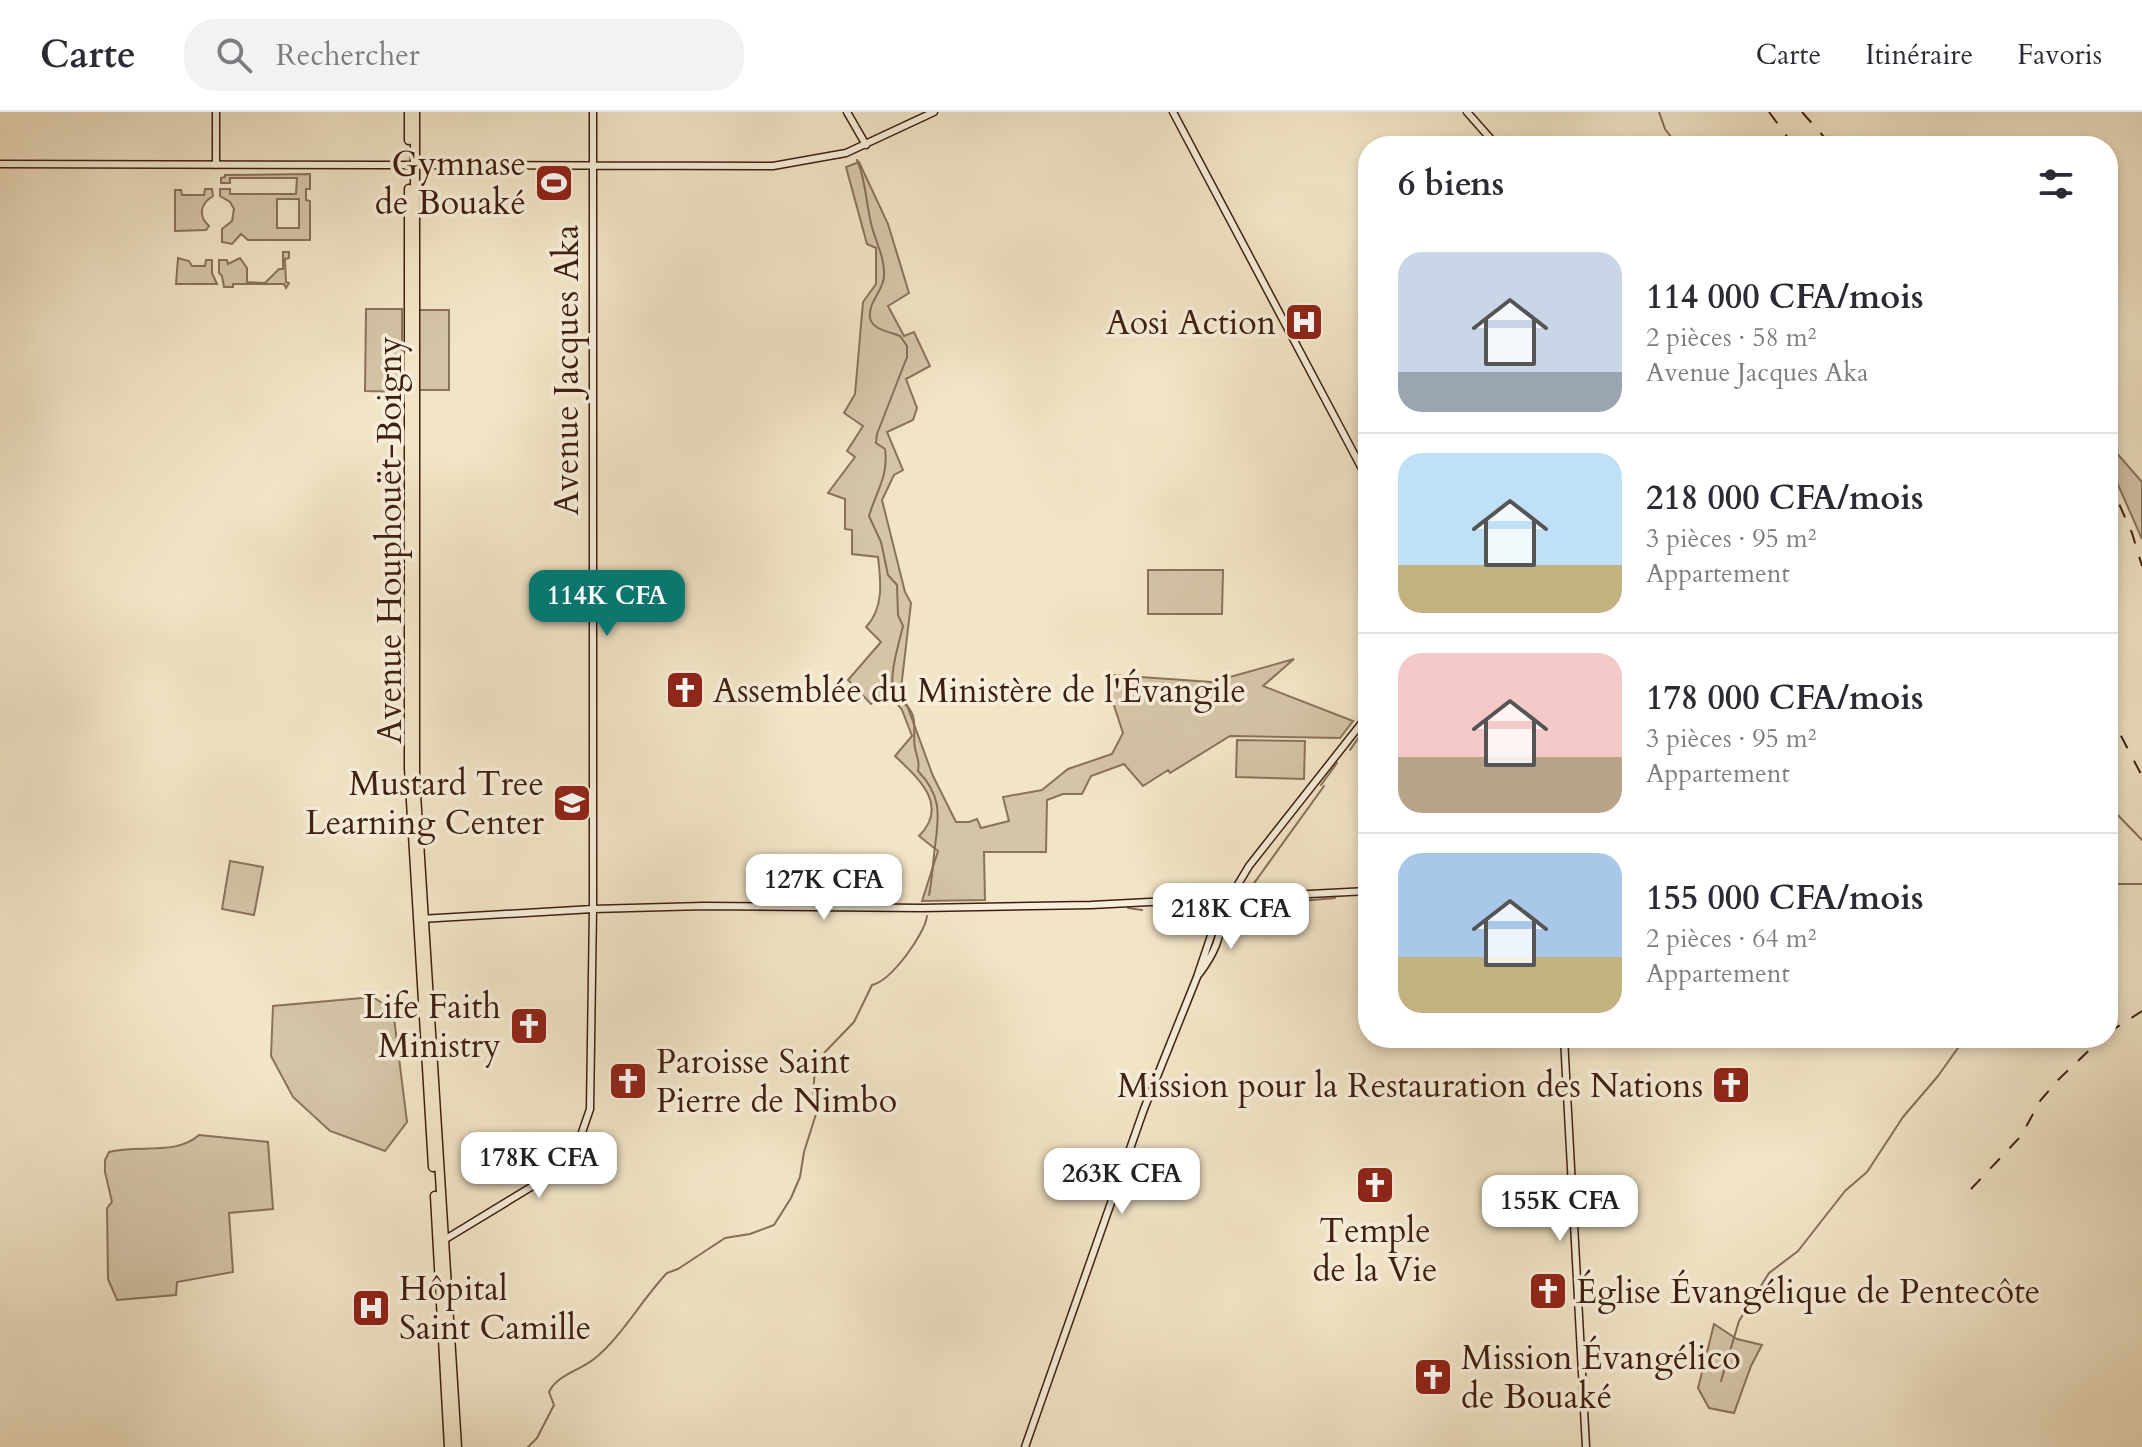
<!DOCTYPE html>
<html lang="fr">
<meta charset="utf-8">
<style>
:root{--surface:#fff;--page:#f2f2f3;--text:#2b2b33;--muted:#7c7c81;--line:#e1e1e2;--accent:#0f766e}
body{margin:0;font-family:Cardo,serif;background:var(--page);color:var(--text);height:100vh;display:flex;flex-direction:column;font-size:30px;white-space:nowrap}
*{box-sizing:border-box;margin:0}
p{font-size:26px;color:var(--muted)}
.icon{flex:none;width:44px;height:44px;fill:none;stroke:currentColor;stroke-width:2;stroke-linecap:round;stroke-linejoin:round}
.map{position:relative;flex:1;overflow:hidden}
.panel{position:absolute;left:1358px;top:24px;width:760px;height:912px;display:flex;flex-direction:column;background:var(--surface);border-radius:32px;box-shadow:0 4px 12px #0003}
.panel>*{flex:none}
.price{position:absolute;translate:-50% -68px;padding:0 18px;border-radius:16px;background:#fff;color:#222;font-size:26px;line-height:52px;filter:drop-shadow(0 2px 4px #0008)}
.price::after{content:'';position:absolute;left:50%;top:48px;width:24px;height:18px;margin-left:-12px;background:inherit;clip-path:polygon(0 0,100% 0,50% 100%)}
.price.current{background:var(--accent);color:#fff}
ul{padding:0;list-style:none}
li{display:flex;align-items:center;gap:24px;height:200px;padding:0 40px}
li+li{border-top:2px solid var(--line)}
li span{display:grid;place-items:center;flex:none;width:224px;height:160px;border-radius:24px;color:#555}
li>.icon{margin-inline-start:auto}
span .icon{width:96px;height:96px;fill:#fffc;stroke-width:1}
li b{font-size:34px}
h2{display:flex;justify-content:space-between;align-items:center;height:96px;padding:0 40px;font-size:34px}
header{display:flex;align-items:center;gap:48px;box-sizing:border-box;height:112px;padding:0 40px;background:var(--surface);border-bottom:2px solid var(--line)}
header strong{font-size:38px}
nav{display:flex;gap:44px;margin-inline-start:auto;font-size:28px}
.search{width:560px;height:72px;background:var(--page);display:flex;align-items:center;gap:20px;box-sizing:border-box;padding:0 28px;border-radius:32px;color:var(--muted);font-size:30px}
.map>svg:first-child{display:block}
.green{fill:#d4c4a8;stroke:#8a725c;stroke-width:2;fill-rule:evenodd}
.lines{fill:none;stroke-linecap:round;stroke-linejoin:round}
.stream{stroke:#866e59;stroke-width:2}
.secondary-casing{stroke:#3f2010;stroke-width:9}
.highway-casing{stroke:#3f2010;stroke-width:11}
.secondary{stroke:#f7eedb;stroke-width:6}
.highway{stroke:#f2e5c7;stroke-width:8}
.rail{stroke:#3f2010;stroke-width:2;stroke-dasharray:14 14;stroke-linecap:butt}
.labels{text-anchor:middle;stroke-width:7;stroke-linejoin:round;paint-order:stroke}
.poi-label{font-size:34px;fill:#3f2010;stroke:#f7eedb;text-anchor:end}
.street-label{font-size:34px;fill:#3f2010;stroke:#f7eedb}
</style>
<header>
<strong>Carte</strong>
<div class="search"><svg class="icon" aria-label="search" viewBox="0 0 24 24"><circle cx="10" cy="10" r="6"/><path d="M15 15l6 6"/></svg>Rechercher</div>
<nav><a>Carte</a><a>Itinéraire</a><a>Favoris</a></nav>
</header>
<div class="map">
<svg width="2142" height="1335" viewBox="0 0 2142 1335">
<rect width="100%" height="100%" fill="#f2e5c7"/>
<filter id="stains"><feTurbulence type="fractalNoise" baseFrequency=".0025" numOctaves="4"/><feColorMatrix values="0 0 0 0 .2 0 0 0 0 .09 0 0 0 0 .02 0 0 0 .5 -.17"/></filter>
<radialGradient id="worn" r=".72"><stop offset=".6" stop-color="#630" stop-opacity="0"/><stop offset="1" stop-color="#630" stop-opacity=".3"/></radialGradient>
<path class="green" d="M859,50l29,62 21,69 -21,13 16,30 10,-4 16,34 -24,13 11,29 -4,12 -26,12 16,38 -9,5 -12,25 23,92 6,11 -10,86 32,87 23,46h13l8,-3 4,9 28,-7 -6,-24 39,-7 26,-21 44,-15 11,-21 -18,-55 7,-3 100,7 82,-23 -31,27 90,35 -13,17 -110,-2 -60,37 -2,-3 -25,16 -19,-22 -33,12 -9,18h-19l-16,6 -1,52h-62l1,48 -63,1 16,-50 -19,-15c31,-31 -1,-58 -24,-80l17,-20 -10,-26 -15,-19 -16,13 -23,-24 33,-38 -15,-15c18,-19 15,-45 12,-70l-26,-3v-24l-7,-1v-30l-17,-6 27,-36 -8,-6 16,-25 -19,-13 11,-19 8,-92 13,-18v-36l-9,-4 -21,-77z
M310,62v15h-4v11l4,1v39h-62l-7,-6 -9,10 -10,-2v-13l10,-8 2,-12 -4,-7 -10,-6v-7h10v5h66l1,-16h-67v5h-9v-5l4,-1v-2zM277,87h22v29h-22z
M205,77h7l1,7c-13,8 -15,20 -4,30l-3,4 -31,1v-41h6l1,5h22z
M283,140h6v6l-4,1 1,23 3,1 -3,5 -2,-4h-51v3h-9l-2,-11 -3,-3v-13h8l1,4 12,-6 7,10v14l18,1 14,-14h4z
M178,146l11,3 3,5h13l1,-6h6v13l5,11h-41z
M366,197h36v83l-37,-1z
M413,198h36v80h-36z
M2108,331l34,39v57l-34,-77z
M1148,458h75l-1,44h-74z
M1237,628l68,1 -1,38 -68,-2z
M230,749l33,6 -9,48 -32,-6z
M373,885l20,13 14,112 -22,29 -55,-20 -37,-34 -22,-41 2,-50z
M199,1023l69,7 5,67 -44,4 4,59 -56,10 -1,13 -59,5 -9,-21 -1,-71 5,-6 -7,-30v-12l4,-8c28,-8 67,4 90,-17z
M1714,1212l23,15 25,6 -11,21 -17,47 -25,-5 -11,-20z"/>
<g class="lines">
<path class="stream" d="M1659,0l6,17 13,17
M857,48c9,20 9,45 15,67 4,16 13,31 12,49 0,14 -16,26 -14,41 1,13 21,15 30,19l7,10v11l-30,77 -1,9 9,6c4,26 -9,43 -16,67l12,26 7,33 9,10 1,30 5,11c-4,17 -15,51 -9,68 2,8 8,7 13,12 12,13 5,28 8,42 2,10 5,12 3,23 28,29 19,51 16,85 -2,14 -2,26 -5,39
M1350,638l18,-26
M1321,673l16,-22
M2108,693l34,35
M2108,772h34
M1247,781l77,-107
M1290,790l45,-4
M1128,796l14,2
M1223,818l7,-21
M1721,1269l18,-60 30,-48 29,-22 47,-60 22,-19 36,-55 35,-41 27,-38
M528,1335l9,-9 17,-33 -5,-13c8,-17 30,-21 45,-33 27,-21 48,-60 73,-86l11,-4 47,-31 25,-4 24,-9 17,-27 9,-21 4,-25 13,-41 -4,-20 2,-19 10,-20 29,-30 18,-37c19,-4 53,-51 55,-69"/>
<g class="secondary-casing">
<path id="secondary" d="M216,0v53
M847,0l19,33
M1173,0l195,368
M1467,0l30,34
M0,52l773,2 73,-13 88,-41
M420,807l173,-10 111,-3 218,2 169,-3 277,-14
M1199,862c15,-20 23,-37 23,-63
M1564,926l22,409
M444,1128l102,-62 22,-21 11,-16 11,-32 3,-200v-797
M1025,1335l119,-338 53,-132 19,-56 33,-55 119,-151"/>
</g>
<g class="highway-casing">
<path id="highway" d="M409,0v28
M415,0v666l42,669
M409,77v579l24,399
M435,1084l14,251"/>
</g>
<use href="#secondary" class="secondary"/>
<use href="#highway" class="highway"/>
<path class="rail" d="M1769,0l25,34
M1802,0l30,34
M2108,367l24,54 10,33
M2108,599l34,65
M2108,921l34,-22
M1971,1077l50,-53 19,-35 18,-21 44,-42"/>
</g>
<defs>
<g id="stadium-square" transform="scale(2)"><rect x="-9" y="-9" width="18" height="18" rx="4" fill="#8f2418" stroke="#f7eedb"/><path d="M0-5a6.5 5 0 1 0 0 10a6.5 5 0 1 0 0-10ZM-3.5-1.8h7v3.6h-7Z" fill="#fff"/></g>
<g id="hospital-square" transform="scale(2)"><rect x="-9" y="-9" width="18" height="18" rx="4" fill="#8f2418" stroke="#f7eedb"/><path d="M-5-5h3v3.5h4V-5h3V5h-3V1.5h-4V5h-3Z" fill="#fff"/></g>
<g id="church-square" transform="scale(2)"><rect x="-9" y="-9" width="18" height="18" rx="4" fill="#8f2418" stroke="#f7eedb"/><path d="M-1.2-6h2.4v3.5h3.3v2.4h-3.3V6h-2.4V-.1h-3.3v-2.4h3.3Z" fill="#fff"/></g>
<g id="university-square" transform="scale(2)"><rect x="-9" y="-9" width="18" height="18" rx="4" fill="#8f2418" stroke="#f7eedb"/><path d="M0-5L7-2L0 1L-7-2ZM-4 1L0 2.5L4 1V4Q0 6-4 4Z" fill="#fff"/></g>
</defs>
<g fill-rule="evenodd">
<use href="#stadium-square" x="554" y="71"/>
<use href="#hospital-square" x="1304" y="210"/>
<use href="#church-square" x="685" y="578"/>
<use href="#university-square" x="572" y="691"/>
<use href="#church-square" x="529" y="914"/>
<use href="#church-square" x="628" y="969"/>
<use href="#church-square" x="1731" y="973"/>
<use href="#church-square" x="1375" y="1073"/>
<use href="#church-square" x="1548" y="1179"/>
<use href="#hospital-square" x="371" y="1196"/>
<use href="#church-square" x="1433" y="1265"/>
</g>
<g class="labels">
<g class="poi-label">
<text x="526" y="63">Gymnase<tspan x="526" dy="39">de Bouaké</tspan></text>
<text x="1276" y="222">Aosi Action</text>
<text x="713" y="590" text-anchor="start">Assemblée du Ministère de l'Évangile</text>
<text x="544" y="683">Mustard Tree<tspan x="544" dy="39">Learning Center</tspan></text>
<text x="501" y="906">Life Faith<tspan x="501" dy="39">Ministry</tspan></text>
<text x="656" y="961" text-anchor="start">Paroisse Saint<tspan x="656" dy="39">Pierre de Nimbo</tspan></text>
<text x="1703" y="985">Mission pour la Restauration des Nations</text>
<text x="1375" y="1130" text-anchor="middle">Temple<tspan x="1375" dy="39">de la Vie</tspan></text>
<text x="399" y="1188" text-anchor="start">Hôpital<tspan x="399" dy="39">Saint Camille</tspan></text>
<text x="1576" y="1191" text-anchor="start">Église Évangélique de Pentecôte</text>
<text x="1461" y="1257" text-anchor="start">Mission Évangélico<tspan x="1461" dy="39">de Bouaké</tspan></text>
</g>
<g class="street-label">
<text transform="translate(566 258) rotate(-90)" y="12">Avenue Jacques Aka</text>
<text transform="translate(389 428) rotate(-90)" y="12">Avenue Houphouët-Boigny</text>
</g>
</g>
<rect width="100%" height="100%" filter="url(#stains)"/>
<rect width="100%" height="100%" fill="url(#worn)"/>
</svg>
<b class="price current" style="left:607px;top:526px">114K CFA</b>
<b class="price" style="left:824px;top:810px">127K CFA</b>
<b class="price" style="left:1231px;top:839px">218K CFA</b>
<b class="price" style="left:539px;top:1088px">178K CFA</b>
<b class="price" style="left:1122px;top:1104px">263K CFA</b>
<b class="price" style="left:1560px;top:1131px">155K CFA</b>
<section class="panel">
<h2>6 biens<svg class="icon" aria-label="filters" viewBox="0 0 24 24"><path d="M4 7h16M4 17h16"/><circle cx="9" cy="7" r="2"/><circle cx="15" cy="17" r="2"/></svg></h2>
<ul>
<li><span style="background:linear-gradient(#c9d6e8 75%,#9aa5b1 0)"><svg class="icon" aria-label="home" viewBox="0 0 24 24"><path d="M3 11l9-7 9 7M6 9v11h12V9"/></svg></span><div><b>114 000 CFA/mois</b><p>2 pièces · 58 m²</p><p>Avenue Jacques Aka</p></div></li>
<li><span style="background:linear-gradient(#bfe0f5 70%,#c2b280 0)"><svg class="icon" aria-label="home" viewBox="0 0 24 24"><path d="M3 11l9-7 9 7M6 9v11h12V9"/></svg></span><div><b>218 000 CFA/mois</b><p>3 pièces · 95 m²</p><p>Appartement</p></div></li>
<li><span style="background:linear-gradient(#f6c9c9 65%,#b9a48a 0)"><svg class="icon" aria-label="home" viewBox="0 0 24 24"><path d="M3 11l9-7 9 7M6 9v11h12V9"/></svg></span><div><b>178 000 CFA/mois</b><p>3 pièces · 95 m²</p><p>Appartement</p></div></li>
<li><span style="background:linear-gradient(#a9c7e8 65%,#c2b280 0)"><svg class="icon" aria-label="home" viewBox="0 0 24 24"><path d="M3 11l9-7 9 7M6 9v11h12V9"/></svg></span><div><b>155 000 CFA/mois</b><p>2 pièces · 64 m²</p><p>Appartement</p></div></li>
</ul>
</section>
</div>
